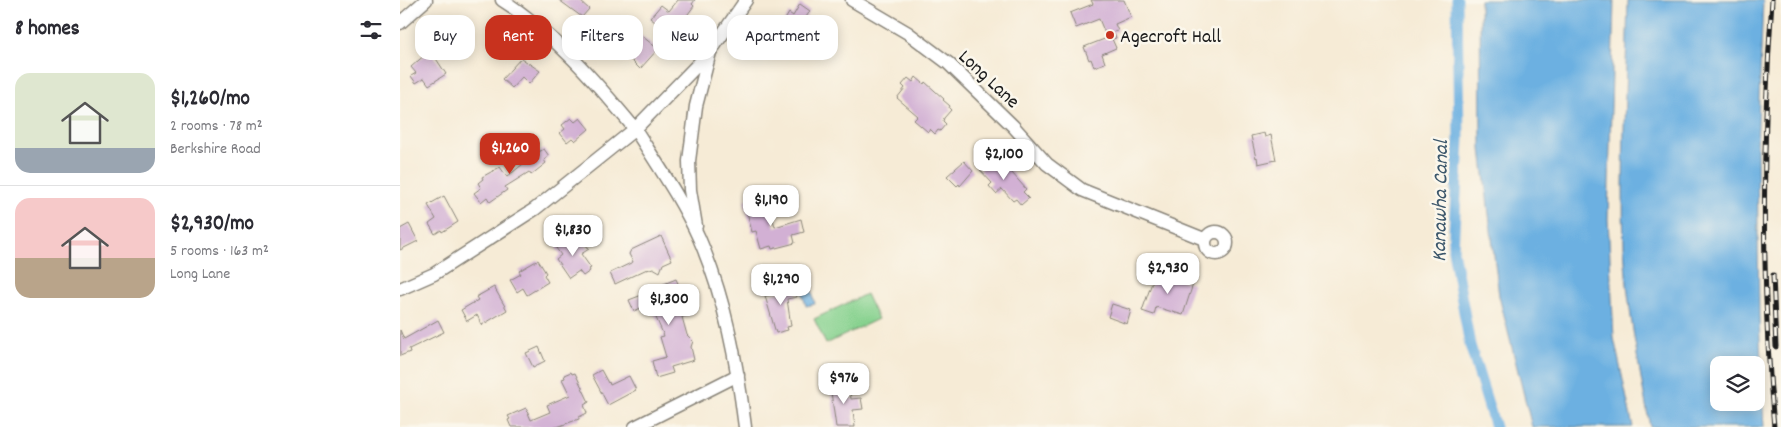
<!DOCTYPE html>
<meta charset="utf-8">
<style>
:root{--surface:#fff;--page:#f7f7f7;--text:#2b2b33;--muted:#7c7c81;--line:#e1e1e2;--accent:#c8321e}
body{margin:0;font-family:Dekko,sans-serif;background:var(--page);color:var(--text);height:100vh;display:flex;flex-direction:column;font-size:19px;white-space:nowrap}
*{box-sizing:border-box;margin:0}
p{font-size:16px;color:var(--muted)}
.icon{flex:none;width:28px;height:28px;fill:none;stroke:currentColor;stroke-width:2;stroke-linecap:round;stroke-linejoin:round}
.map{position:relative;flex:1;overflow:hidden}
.side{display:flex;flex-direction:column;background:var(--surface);width:400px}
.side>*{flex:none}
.top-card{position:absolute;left:15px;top:15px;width:475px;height:45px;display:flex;gap:10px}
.fabs{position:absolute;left:1310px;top:356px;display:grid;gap:10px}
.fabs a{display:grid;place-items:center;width:55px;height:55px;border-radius:10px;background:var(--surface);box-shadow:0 2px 12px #0003;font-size:25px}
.price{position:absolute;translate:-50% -42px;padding:0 11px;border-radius:10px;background:#fff;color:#222;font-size:16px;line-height:32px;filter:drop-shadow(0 1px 2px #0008)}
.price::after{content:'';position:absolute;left:50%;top:30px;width:15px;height:11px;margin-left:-8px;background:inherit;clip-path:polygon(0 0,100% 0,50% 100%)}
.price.current{background:var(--accent);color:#fff}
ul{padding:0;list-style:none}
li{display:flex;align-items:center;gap:15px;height:125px;padding:0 15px}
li+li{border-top:1px solid var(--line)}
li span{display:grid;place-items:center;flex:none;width:140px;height:100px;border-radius:15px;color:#555}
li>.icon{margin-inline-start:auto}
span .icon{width:60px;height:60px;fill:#fffc;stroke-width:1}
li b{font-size:21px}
h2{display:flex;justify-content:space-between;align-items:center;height:60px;padding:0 15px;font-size:21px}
.chip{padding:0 18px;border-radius:15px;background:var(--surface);box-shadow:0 2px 12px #0003;font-size:18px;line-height:45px}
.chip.current{background:var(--accent);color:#fff}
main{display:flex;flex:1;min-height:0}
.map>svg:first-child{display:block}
.green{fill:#86d18e;stroke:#517655}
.water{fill:#6cb0e1;stroke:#44667e;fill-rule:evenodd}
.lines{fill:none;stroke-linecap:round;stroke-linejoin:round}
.canal{stroke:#6cb0e1;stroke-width:11}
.building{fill:#d2b0d4}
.minor-casing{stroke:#898479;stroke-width:15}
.minor{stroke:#fff;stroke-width:12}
.rail-casing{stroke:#1c1c1c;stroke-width:5}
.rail{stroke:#fbf7ec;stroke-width:3;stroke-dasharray:9;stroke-linecap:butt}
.poi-dot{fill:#c8321e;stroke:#fbf7ec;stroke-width:2}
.labels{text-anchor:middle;stroke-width:5;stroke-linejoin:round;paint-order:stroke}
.poi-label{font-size:20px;fill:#1c1c1c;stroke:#fbf7ec;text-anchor:start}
.street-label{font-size:20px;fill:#1c1c1c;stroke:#fbf7ec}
.water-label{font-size:21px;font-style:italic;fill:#3c576b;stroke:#fbf7ec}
</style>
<main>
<section class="side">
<h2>8 homes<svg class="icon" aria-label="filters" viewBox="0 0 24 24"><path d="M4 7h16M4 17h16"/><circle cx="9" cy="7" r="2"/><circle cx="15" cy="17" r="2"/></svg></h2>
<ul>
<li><span style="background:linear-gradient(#dfe7d0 75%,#9aa5b1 0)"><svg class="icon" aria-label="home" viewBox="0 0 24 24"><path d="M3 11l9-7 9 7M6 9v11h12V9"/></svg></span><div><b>$1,260/mo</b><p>2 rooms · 78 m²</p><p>Berkshire Road</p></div></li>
<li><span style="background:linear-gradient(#f6c9c9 60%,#b9a48a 0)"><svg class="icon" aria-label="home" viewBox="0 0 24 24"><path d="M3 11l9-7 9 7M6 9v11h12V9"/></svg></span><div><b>$2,930/mo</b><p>5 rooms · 163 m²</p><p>Long Lane</p></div></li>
</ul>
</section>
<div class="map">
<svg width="1381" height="427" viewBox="0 0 1381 427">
<rect width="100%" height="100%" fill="#fbf7ec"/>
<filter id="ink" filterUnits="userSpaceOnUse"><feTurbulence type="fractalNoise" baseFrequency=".02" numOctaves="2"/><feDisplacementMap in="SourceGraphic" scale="10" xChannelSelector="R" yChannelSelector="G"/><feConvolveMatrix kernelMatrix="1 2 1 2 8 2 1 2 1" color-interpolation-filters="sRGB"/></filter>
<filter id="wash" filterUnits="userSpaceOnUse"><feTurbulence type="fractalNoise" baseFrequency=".0096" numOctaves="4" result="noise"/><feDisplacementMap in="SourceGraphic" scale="20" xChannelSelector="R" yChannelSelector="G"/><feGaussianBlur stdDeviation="1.12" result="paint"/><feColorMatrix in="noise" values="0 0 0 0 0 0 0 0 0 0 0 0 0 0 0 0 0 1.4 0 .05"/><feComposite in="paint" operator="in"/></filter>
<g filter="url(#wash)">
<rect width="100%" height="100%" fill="#f6ebd6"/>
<path class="green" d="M466,294l12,25 -52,25 -12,-25z"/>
<path class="water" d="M1080,0h134l-6,219 6,119 19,89h-101l-33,-131 -18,-147z
M1228,0h135l-6,149 2,168 5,110h-114c-11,-60 -23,-120 -26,-180 -3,-82 2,-165 4,-247zM1319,365h37v37h-37z
M408,276l7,28 -9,2 -8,-27z"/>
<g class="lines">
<path class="canal" d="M1057,0l2,140 -6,110 17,95 25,82"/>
</g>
<g id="blocks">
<path class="building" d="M159,0h22l-1,1 9,8 -7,8z
M278,0h17l-3,4 2,2 -15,20 -11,-9 -8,9 -10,-8 11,-13 8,6z
M691,0h33l7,17 -16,7 3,7 -4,1 2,6 -4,1 4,9 -14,6 3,9 -11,4 -3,-8 -2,1 -5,-13 23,-9 -8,-19 -23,9 -6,-15 23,-9z
M400,4l10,7 -7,11 4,3 -13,21 -4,-2 -4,6 -8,-5 4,-6 -6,-4 10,-17 3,-5 4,3z
M63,17l11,9 -5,6 5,5 -9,10 -6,-5 -4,5 -11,-9z
M242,36l16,13 -18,20 -18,-18 9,-10 3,4z
M27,53l2,4 4,-3 13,20 -17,11 -5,-7 -8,5 -5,-7 5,-3 -5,-6z
M121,58l19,13 -11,13 -7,-7 -10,11 -10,-9z
M516,77l8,7 1,-2 19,17 -1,1 7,6 -1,2 2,2 -7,8 -1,3 3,3 -6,7 -2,-1 -3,4 -5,-5 -2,3 -14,-12 4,-4 -21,-18 8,-10 -3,-3 6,-7 5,4z
M171,118l4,4 5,-4 9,11 -14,12 -3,-3 -5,4 -7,-9 5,-4 -3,-4z
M864,133l1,4 6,-2 5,25 -18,4 -1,-7 -1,1 -5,-22z
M124,148l7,8 13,-7 5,7 -5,4 2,3 -15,12 -2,-3 -24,15 2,3 -17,12 -3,-5 -6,5 -7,-9 7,-5 -3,-5 5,-4 -1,-2 18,-10 7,10 16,-13 -8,-10z
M596,158l5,6 4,1 21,24 -3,3 6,6 -8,7 -5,-6 -3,2 -11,-12 -6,5 -7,-8 3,-3 -12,-13 11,-10 1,2z
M564,161l9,10 -13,15 -1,-2 -2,2 -10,-10z
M44,196l14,26 -16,10 -1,-2 -6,4 -6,-10 7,-5 -8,-14z
M358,196l5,17 8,-1 4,15 26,-8 3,13 -11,3 2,8 -23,6 -1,-3 -10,3 -5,-18 -4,1 -8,-32z
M9,224l9,17 -18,9v-21z
M174,234l7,9 2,-2 6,8 -8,5 10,14 -2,1 1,2 -7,5 -4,-5 -10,7 -13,-19 5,-4 -5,-7z
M261,236l11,24 -9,4 -3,8 -7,-4 -6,2v-1l-32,15 -5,-11 23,-11 -4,-8 2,-4z
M138,260l8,13 -2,2 4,7 -21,13 -4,-7 -6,4 -7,-12 11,-6 -2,-3z
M759,273l34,11 -10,31 -27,-8 -2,8 -12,-4 13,-37z
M276,279l4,9 -2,1 12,25 -8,3 5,18 6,6 -2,6 3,13 -23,7 2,6 -17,5 -4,-17 14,-4 -6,-20 4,-1 -14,-32 -16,7 -5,-11 31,-12 -1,-2z
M393,281l4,16 -10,2 4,27 -4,1 1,3 -12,3 -11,-37 16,-4 -2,-8z
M94,287l13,23 -25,15 -5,-10 -10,6 -6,-11 17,-10 -2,-3z
M712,304l19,6 -4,14 -19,-7z
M38,320l6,12 -35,17 1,3 -10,4v-26l4,9z
M139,347l6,14 -12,6 -7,-14z
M201,370l7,13 1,-1 1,3 19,-9 7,14 -28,15 -16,-30z
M171,372l1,2 3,-1 14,29 -5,3 3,8 -8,4v2l-22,8h-46l-3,-7 2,-1 -2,-3 18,-8 5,12 19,-8 -3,-7 23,-10 -8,-16 3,-1 -1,-3z
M449,383l2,16 10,-1 2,11 -10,1 2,17h-19l-6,-42z"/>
</g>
</g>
<g filter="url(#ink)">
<use href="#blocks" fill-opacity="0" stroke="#898479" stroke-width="1"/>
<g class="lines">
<g class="minor-casing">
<path id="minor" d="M452,0l56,33 40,30 65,63 34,38 35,26 122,49
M0,23l26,-23
M310,52l-75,77c22,35 47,71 64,109 26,60 38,124 46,189
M296,226l-6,-36 -1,-29 7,-55 14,-54 36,-52
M805 243a11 11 0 1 1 22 0a11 11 0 1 1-22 0Z
M0,289l34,-15 101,-65 100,-80c-39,-47 -81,-96 -133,-129
M235,427l103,-52"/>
</g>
<use href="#minor" class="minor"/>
<g class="rail-casing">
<path id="rail" d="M1372,0c-10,142 -11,285 2,427
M1373,275l3,72"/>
</g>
<use href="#rail" class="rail"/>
</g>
</g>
<circle class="poi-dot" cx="710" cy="35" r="5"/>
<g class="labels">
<g class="poi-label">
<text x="720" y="42">Agecroft Hall</text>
</g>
<g class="street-label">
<text transform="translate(590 78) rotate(43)" y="7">Long Lane</text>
</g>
<g class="water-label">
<text transform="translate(1039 201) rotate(-89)" y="7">Kanawha Canal</text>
</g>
</g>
</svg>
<div class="fabs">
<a><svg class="icon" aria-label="layers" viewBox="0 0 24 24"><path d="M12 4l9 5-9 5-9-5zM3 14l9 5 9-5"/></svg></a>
</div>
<b class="price current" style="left:110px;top:175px">$1,260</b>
<b class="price" style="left:604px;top:181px">$2,100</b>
<b class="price" style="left:371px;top:227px">$1,190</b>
<b class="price" style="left:173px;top:257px">$1,830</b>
<b class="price" style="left:768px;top:295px">$2,930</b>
<b class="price" style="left:381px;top:306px">$1,290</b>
<b class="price" style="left:269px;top:326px">$1,300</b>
<b class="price" style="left:444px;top:405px">$976</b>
<div class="top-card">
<a class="chip">Buy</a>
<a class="chip current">Rent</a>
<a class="chip">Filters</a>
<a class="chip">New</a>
<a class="chip">Apartment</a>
</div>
</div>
</main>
